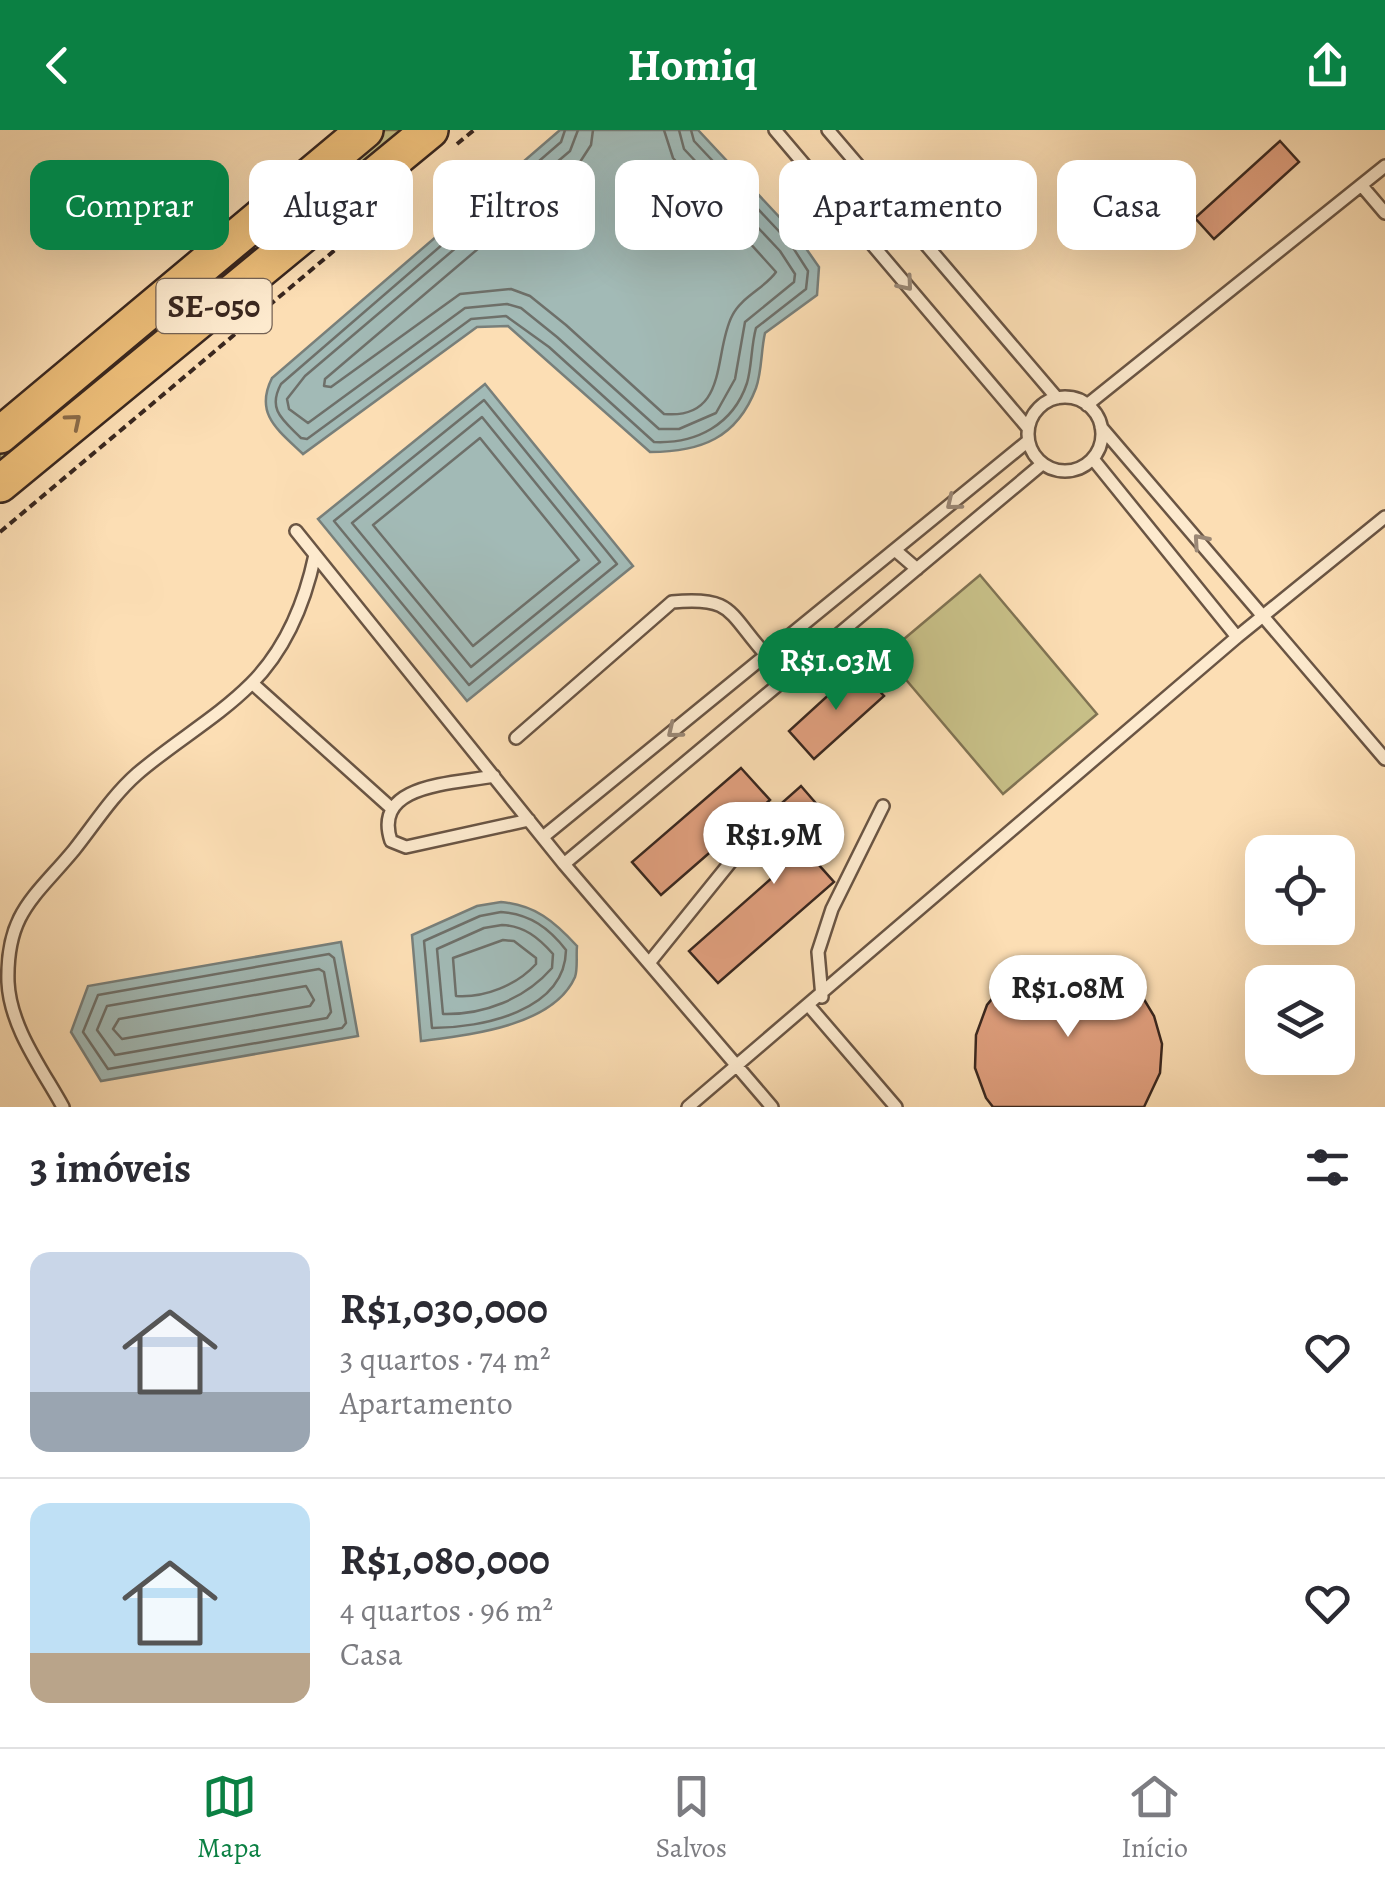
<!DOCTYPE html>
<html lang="pt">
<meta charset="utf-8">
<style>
:root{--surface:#fff;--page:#f7f7f7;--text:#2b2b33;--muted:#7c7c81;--line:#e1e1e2;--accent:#0b8043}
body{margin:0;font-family:Alegreya,serif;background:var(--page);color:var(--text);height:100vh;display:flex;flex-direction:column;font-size:38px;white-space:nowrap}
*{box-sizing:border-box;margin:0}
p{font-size:32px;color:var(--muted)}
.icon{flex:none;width:55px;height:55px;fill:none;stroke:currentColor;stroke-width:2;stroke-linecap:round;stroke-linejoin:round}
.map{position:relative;height:977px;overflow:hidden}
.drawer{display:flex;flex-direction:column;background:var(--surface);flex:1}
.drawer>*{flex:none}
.top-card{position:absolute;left:30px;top:30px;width:1325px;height:90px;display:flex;gap:20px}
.controls{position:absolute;left:1245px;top:705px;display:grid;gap:20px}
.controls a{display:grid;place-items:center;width:110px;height:110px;border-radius:20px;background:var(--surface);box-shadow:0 10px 40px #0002;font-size:50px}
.price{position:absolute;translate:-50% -85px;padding:0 22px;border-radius:35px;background:#fff;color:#222;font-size:32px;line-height:65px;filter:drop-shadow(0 2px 5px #0008)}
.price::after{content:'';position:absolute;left:50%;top:60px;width:30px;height:22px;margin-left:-15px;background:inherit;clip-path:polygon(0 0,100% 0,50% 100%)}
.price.current{background:var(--accent);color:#fff}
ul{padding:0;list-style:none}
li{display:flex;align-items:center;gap:30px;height:250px;padding:0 30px}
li+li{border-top:2px solid var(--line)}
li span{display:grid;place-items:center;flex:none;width:280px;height:200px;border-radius:20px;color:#555}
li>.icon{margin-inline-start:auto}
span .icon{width:120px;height:120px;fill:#fffc;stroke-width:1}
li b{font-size:42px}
h2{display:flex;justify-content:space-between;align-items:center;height:120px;padding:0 30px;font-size:42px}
.pill{padding:0 35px;border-radius:20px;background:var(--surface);box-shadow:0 10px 40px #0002;font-size:35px;line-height:90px}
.pill.current{background:var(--accent);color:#fff}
header{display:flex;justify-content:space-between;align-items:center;height:130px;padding:0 30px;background:var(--accent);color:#fff;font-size:45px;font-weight:700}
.dock{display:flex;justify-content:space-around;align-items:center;height:140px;border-top:2px solid var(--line);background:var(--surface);font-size:28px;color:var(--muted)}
.dock a{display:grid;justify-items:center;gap:5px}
.dock .current{color:var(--accent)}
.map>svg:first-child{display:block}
.green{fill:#c7bf87;stroke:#807353;stroke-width:2.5}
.water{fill:#a2bab6;stroke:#787f7a;stroke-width:2.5}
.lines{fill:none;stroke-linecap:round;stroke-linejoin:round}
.shore{stroke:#6e706a;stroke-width:2.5}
.building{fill:#e1a07f;stroke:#39271f;stroke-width:2.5}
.lane-casing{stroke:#6a5544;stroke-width:16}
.primary-casing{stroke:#39271f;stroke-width:40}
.path{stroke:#39271f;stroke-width:4;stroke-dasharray:8 5;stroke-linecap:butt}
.lane{stroke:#fdeace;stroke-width:11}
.primary{stroke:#eebf7a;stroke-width:35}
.oneway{stroke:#9b8876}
.oneway2{stroke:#8a6b48}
.labels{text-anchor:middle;stroke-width:8;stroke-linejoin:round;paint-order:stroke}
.shield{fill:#fdeace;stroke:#746254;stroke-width:2.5}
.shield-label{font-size:32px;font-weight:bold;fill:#39271f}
</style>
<header><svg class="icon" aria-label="back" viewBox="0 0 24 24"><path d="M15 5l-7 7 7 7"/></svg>Homiq<svg class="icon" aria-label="share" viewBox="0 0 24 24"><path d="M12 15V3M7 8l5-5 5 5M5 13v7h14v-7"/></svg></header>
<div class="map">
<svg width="1385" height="977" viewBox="0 0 1385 977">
<rect width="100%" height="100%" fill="#fcdeb4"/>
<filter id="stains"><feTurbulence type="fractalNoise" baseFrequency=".002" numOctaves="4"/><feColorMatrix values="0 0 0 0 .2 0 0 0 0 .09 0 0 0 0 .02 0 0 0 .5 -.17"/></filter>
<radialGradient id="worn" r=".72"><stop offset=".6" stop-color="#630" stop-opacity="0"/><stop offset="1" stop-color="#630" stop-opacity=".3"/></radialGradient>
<path class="green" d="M385,0h30l-415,347v-24z
M980,445l117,139 -94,80 -118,-139z"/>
<path class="water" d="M560,0h138l100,107 21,30 -2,28 -52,38c-4,17 -3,38 -9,55 -19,50 -55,64 -106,64l-142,-126 -31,1 -174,127c-25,-24 -49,-40 -31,-76z
M485,254l148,182 -166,135 -149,-182z
M501,772c34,3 53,19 76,44 -1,9 1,23 -2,31 -22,50 -108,58 -154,64l-9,-106 65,-29z
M341,812l17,94 -257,45 -30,-49 17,-46z"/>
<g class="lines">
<path class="shore" d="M565,0l-4,12 -280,242c-14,26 2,36 20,54l6,1 164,-120 35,-3 43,31 105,95c42,2 79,-17 93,-59 5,-17 4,-37 9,-55l50,-39 2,-18 -18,-28 -96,-102 -3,-11
M578,0l-8,21 -265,225 -18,23 2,10 19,14 157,-115 42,-4 14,4 36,29 102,92h20l37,-16 19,-34 10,-57 49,-40 1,-8 -15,-23 -96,-102 -5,-19
M593,0l-2,15 -11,17 -255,217 -1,7 7,1 129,-93 51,-5 19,7 36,29 98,89c65,6 49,-61 68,-98 9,-19 33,-28 44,-44l-103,-114 -9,-28
M484,270l133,164 -148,121 -135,-164z
M482,287l118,145 -129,105 -119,-144z
M480,308l99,122 -106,86 -100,-121z
M501,782c29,2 48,16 65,38 -1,61 -84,78 -134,78l-8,-87 56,-25z
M502,795c22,1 36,12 51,29l-1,14c-27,31 -68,47 -109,46l-6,-65 47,-21z
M503,810l11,1 22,17v6c-19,21 -51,34 -80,32l-3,-38z
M329,824l5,4 12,65 -4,5 -234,41 -25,-37 15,-37z
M319,839l5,3 7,40 -4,6 -212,37 -18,-25 10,-24z
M306,856l8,14 -4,6 -188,33 -9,-10 6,-10z"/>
</g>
<path class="building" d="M1280,11l19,21 -85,77 -19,-21z
M858,538l26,28 -70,63 -25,-28z
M741,638l29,32 -109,95 -29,-33z
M801,656l39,45 -29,25 23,26 -116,101 -29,-32 101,-89 -33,-37z
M1059,830l30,2 27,11 23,18 15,25 8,28 -2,29 -16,34h-151l-7,-9 -11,-30 1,-33 11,-30 19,-23 25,-15z"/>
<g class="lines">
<g class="lane-casing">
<path id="lane" d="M775,0l253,298
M828,0l229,268
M1362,56l23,27
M1028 304a37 37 0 1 1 74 0a37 37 0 1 1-74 0Z
M1087,275l298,-239
M1101,297l284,332
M1093,329l144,178
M296,401l268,333 208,243
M895,420l22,19
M781,513l23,21
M252,553l138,124
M516,608l156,-136c62,-6 56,11 94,53
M494,646c-40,8 -122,7 -103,65l15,6 123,-27
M543,707l485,-396
M564,734l478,-400
M649,833l101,-125
M822,867l-4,-45 14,-43 51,-103
M810,877l86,100
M63,977c-21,-38 -53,-80 -55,-125 -2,-69 27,-85 66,-132 20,-25 38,-54 63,-76 37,-32 80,-56 114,-90 35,-35 54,-82 64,-129
M688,977l549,-470 148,-120"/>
</g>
<g class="primary-casing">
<path id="primary" d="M0,305l365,-305
M0,354l430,-354"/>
</g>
<path class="path" d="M457,14l17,-14
M0,402l367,-309"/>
<use href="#lane" class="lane"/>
<use href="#primary" class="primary"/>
</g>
<defs><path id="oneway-chevron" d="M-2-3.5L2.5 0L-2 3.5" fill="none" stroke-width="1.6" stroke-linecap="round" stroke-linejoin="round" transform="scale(2.5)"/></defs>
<g class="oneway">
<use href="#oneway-chevron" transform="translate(906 154) rotate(50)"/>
<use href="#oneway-chevron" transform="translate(953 373) rotate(141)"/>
<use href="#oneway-chevron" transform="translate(1200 411) rotate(-131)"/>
<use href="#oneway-chevron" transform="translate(674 601) rotate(141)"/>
</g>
<use class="oneway2" href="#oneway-chevron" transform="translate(74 291) rotate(-40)"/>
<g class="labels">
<rect class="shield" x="156.5" y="149" width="115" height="54" rx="8"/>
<g class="shield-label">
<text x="214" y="187">SE-050</text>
</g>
</g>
<rect width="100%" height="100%" filter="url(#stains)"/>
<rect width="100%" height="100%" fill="url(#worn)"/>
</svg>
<div class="controls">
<a><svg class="icon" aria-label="locate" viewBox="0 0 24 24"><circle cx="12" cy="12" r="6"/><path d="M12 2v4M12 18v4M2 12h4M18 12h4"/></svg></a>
<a><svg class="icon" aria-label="layers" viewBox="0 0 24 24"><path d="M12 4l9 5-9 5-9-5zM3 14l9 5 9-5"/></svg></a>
</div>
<b class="price current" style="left:836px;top:583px">R$1.03M</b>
<b class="price" style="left:774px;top:757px">R$1.9M</b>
<b class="price" style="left:1068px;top:910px">R$1.08M</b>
<div class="top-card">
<a class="pill current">Comprar</a>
<a class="pill">Alugar</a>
<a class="pill">Filtros</a>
<a class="pill">Novo</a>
<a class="pill">Apartamento</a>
<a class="pill">Casa</a>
</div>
</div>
<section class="drawer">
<h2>3 imóveis<svg class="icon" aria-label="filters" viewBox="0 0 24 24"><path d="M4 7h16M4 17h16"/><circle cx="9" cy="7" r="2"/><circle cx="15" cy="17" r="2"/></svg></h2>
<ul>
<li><span style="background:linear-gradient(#c9d6e8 70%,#9aa5b1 0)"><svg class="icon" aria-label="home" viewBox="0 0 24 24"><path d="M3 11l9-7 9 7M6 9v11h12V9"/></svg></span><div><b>R$1,030,000</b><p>3 quartos · 74 m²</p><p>Apartamento</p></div><svg class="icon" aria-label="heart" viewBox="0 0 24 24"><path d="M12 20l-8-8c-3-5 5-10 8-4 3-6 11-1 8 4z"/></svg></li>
<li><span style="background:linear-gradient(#bfe0f5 75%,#b9a48a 0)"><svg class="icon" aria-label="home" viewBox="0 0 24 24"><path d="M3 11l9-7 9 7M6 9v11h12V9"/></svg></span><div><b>R$1,080,000</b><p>4 quartos · 96 m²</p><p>Casa</p></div><svg class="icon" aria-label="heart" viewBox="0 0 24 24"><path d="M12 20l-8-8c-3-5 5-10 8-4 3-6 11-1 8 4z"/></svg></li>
</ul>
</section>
<nav class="dock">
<a class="current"><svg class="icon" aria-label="map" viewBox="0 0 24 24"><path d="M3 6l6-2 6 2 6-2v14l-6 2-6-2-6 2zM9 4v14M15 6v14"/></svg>Mapa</a>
<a><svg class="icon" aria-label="saved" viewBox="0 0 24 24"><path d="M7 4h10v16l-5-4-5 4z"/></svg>Salvos</a>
<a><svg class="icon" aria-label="home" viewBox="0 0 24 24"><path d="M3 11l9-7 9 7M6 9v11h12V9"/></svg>Início</a>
</nav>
